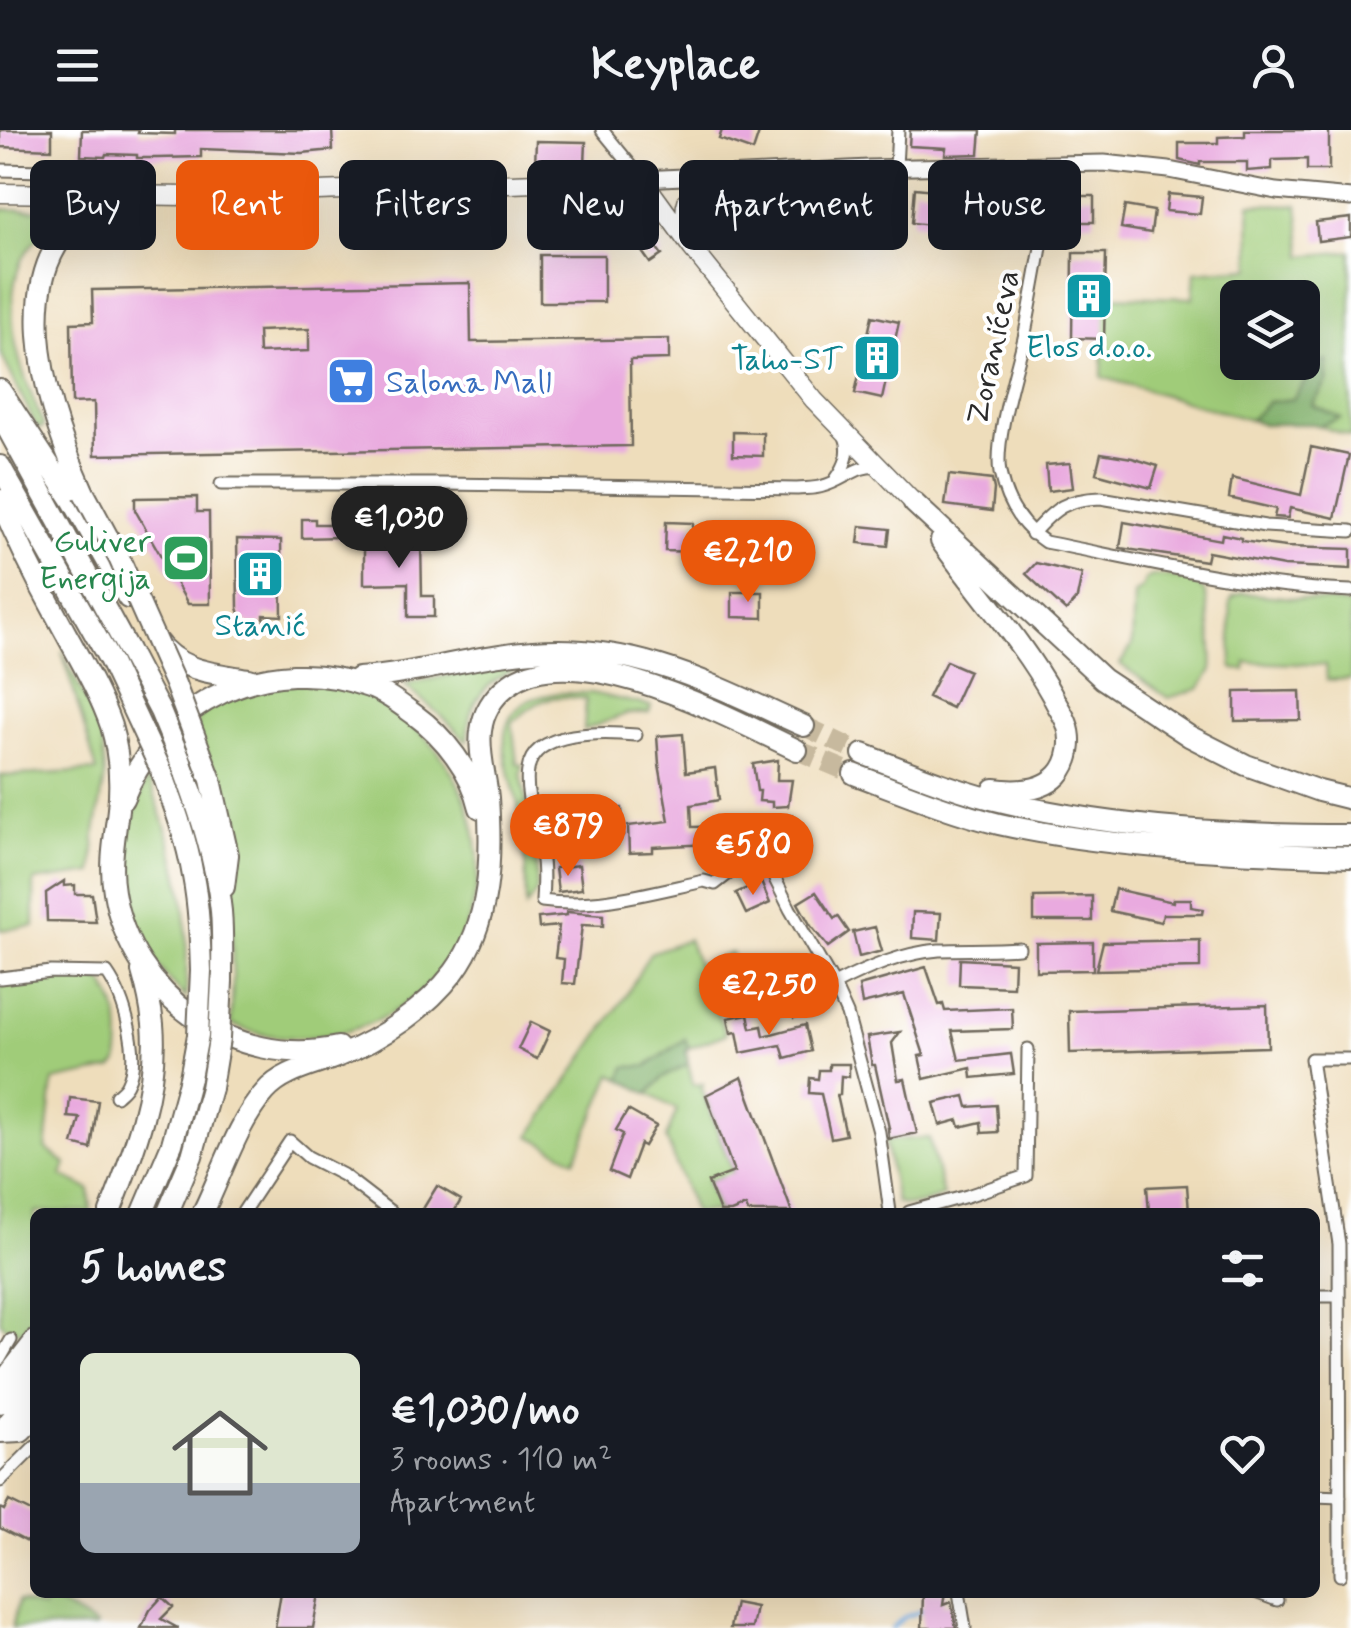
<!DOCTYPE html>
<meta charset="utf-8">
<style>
:root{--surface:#171b24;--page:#20242c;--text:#f1f3f6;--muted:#9ea1a6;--line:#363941;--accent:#ea580c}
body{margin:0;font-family:Mynerve,sans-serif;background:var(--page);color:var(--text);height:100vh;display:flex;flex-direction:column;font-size:38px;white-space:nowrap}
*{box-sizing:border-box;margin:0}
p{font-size:32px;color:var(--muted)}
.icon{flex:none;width:55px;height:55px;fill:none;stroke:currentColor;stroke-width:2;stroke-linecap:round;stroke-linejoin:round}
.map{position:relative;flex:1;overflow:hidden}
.details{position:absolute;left:30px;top:1078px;width:1290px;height:390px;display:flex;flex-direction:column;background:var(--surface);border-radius:15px;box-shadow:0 10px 40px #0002}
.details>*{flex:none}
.hud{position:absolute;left:30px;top:30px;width:1292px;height:90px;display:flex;gap:20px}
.fabs{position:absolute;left:1220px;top:150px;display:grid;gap:20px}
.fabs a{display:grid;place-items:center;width:100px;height:100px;border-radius:15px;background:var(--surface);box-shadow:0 10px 40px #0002;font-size:50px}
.price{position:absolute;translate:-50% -85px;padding:0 22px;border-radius:35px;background:var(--accent);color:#fff;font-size:32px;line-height:65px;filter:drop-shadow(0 2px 5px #0008)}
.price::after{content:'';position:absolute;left:50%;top:60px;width:30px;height:22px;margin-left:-15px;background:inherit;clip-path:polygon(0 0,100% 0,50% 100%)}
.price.on{background:#222;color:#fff}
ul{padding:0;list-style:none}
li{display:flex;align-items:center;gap:30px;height:250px;padding:0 50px}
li+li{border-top:2px solid var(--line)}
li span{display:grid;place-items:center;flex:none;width:280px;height:200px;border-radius:15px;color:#555}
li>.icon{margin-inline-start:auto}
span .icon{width:120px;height:120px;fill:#fffc;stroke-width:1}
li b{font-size:42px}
h2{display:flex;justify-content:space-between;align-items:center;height:120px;padding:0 50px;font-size:42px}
.pill{padding:0 35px;border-radius:15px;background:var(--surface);box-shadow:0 10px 40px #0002;font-size:35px;line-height:90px}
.pill.on{background:var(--accent);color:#fff}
header{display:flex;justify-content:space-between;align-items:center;height:130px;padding:0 50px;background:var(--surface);font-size:45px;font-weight:700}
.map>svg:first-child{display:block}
.green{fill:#a0cc79;stroke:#667c52;stroke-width:2.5;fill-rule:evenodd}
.forest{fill:#80b069;stroke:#566e4a;stroke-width:2.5}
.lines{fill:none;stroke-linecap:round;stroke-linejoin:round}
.stream{stroke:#6faadf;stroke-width:4}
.building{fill:#e9aadf;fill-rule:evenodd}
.trunk-tunnel{stroke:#c7b99e;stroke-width:20;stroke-dasharray:20 10;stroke-linecap:butt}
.minor-casing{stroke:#6f695d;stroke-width:15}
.secondary-casing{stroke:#6f695d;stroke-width:19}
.primary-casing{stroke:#6f695d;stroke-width:21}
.trunk-casing{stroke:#6f695d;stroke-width:24}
.minor{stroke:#fff;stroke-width:11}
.secondary{stroke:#fff;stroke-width:15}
.primary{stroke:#fff;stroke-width:18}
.trunk{stroke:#fff;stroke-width:20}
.trunk-bridge-casing{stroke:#6f695d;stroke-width:24;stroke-linecap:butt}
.trunk-bridge{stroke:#fff;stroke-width:20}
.labels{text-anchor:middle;stroke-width:8;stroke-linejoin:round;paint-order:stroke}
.culture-label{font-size:32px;fill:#0d838f;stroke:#fff}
.street-label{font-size:32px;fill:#2b2b2b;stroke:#fff}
.shop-label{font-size:32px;fill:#366cbe;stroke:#fff;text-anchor:start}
.leisure-label{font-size:32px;fill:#27864d;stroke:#fff;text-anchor:end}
</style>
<header><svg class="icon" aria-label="menu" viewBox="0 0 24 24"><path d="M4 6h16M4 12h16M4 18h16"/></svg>Keyplace<svg class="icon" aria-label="person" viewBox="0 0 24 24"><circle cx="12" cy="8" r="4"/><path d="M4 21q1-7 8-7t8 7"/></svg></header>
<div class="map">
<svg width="1351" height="1498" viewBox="0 0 1351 1498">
<rect width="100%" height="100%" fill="#fff"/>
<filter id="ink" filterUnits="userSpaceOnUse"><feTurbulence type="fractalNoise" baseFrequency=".01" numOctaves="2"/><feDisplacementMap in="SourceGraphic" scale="20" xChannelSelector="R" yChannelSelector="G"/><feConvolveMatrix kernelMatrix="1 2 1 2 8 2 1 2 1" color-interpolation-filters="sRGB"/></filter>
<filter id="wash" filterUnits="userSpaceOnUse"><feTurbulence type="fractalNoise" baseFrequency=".0048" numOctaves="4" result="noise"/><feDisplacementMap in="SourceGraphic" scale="40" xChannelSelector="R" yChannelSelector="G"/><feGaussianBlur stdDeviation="2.25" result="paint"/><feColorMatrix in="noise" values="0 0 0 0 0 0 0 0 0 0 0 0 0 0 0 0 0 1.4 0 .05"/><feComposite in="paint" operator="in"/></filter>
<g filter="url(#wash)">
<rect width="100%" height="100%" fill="#edb"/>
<path class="green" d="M1250,74l48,1 5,51 48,-5v186l-32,-11 21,-8 -28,-12 15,-24 1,-20h-10l-25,37 -25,3 -18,18 -148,-43 1,-81 90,2 2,-26 56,-4zM1238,168h64v64h-64z
M0,79l57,1c-9,19 -26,32 -36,51 -21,55 0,113 23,164l-1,3 -6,-1 -37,-75z
M1152,446c14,0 43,2 52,15 4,5 10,70 8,78 -2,6 -10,15 -13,20l-31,9 -48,-34 12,-18 2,-52 8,-6 4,-9z
M1242,463l109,11v75l-24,1 -1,-15 -80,-3 -1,8 -11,-1 -2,-3 -2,-64 3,-5z
M62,521l40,84 3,42 -10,55 -2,41 -59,8v45l-34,4v-154l97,-5z
M533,531c-25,10 -51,22 -61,49 -4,9 -4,22 -5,32l-21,-22 -42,-35 64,-14z
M299,551c19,4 41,5 59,11 34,12 69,41 88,71 75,114 11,256 -126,273 -30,4 -60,1 -89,-12l2,-45 -2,-73 -8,-48 -19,-70 -12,-36 7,-38 35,-21z
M558,563h33l60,13 -2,6 -23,2 -42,16 2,-31c-37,-6 -45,0 -74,23l5,42 6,1 -2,8 15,77 1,41 -11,16c-1,-31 1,-63 -6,-93 -7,-37 -35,-90 8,-113 9,-5 20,-6 30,-8z
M148,647c16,44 32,88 37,135 3,28 1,58 1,86 -67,-66 -77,-136 -38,-221z
M688,809l10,27 33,-13 17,45 -32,11 10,25 -37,14 -4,-9 -38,27 -21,2 -5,11 -9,-5 -37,86 -45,-24 97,-142 23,-41z
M99,848c22,24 23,54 19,85l-6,6 -59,12 -7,68 20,15 -4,12 27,13 2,23h-56v101l-12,19 -17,-4 -6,-7v-336l34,-5z
M688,934l5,21 10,-1 -1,6 42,112 -23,-25 -14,5 12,30h-25l-28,-74 11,-28 -28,-16 13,-16z
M929,1008l14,58c-16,5 -30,14 -47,6l-11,-62z
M47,1468h1l48,28 -2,2h-82l6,-27 25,7z"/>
<path class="forest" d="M1328,231l-1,21 -15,23 29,13 -22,8 -6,-2h-51l-12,-4 18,-18 25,-3 25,-37z
M685,909l4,9 -3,1 2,15 -26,14 -14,16 -27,-15 5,-12 22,-1z"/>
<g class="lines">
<path class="stream" d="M892,1498l12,-11 20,-7"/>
</g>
<g id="blocks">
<path class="building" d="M0,0h52v19l-52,-2z
M82,0h57l-1,3 37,1v-4h157l1,20 -31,3 -101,-4v8l-44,1h-20v-3l-31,-1 -1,3 -24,-1z
M722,0h38l-7,21 -34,-12z
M910,0h71l-2,24 -34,1 1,-7 -37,-2z
M1245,0h84v40h-22v-11l-35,1v9l-25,2v-9h-47v3l-21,-5v-17h39v-6l27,-1z
M536,11l50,1 -1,23 -50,-1z
M915,58l40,4 -4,35 -39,-4z
M999,62l20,3 -5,28 -20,-3z
M1168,64l34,3 -2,17 -34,-3z
M1074,66h20v26h-20z
M725,68l55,1 1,18h-57z
M1125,76l29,5 -3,22 -30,-5z
M1351,88v19l-33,4 -2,-19z
M637,91l25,34 -12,8 -24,-34z
M1073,123h33l-2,86 -32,-1z
M540,125h64v47h-64z
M470,153l1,59 198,-3v20l-39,1 1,86 -536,9 -1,-53 -22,1 -1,-80 22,-1 -1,-32zM309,199v22l-50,2 -1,-22z
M872,186l27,6 -17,77 -27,-6z
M733,302l30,1v23l-30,-1z
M1311,317l38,8 -14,63 -45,-10 -2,10 -14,-1 2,-8 -47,-11 3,-20 69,17z
M1101,323l31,5 26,8 -7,22 -55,-15z
M1070,333l3,25 -25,3 -2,-26z
M949,345l43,5 2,9 -2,22 -47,-6z
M197,367v15h12l1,92h-22l-53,-94v-12z
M302,389h13v5h26v13l-39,1z
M666,392l27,1v29l-28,-1z
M1124,392l97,18 1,-6 19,4v3l45,6 65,2v20l-67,-3 -76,-14 -2,9 -86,-13z
M860,396l30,3 -2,17 -30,-3z
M237,409l44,1 1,76 -18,-1v9l-12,1 -10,-6 -4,-11z
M364,410h57l1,56h12v21h-26v-34l-44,1z
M1036,433l46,11 -5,24 -11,13 -40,-37z
M732,462h31v26l-31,-1z
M946,531l23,10 -17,37 -24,-11z
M1300,561l1,29 -66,1v-29z
M683,604l3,38 29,-4 4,32 -28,5 1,22 44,-1 1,25 -29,1v-8l-55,3v5l-24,1 -1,-27 41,-5 -10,-57 -2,-28z
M778,630l-1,20h15l-4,26 -16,1v-5l-13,-1 1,-10h-3l-4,-27z
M622,678l1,27 -22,1 -2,-27z
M579,735l3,24 -24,3 -3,-24z
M64,751v5l11,-1v9h17l4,28 -49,-1 -1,-28z
M761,752l9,21 -24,11 -10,-21z
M1115,759l58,13v-3h18v8l12,2 -1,5h-39l-2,8 -51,-11z
M816,762l18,27 4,-3 11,16 -21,15 -17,-21 -13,-23z
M1092,766v25h-58v-24z
M567,782l36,3v11l-21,-1 -7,59 -13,-1 2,-24 -9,-1 4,-32 -20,2 -1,-10 29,-3z
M913,782l28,1 -2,27 -27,-2z
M875,797l7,24 -23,6 -6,-25z
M1200,810v28l-104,2 7,-28z
M1093,812v28l-57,1v-28z
M960,829l54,3 -1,25 -54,-2z
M806,836l4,11 7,-3 8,16 -21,7 5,16 -15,5 -8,-23 10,-3 -7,-21z
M926,837l13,38 4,-1 2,7 67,-3 1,21 -61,2 7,29 52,-6 3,20 -42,4 -1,-10 -47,11 -5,-23 5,-1 -20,-61 -42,10 -3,-18z
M1267,875l1,42 -198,6 -1,-42z
M748,884l3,14 11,-2 2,10 41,-11 6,26 -26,7 -4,-13 -40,8 -4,-21 -6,1 -3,-15z
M531,892l19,9 -13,28 -19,-10z
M900,902l-8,11 6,37 7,-1 12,54 -28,6 -1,-11h1l-14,-63h-3l-5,-28z
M829,934h20v13l-8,-1 -1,19h-3l9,40 -15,3 -10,-44 -12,-1 1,-15 8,1 1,-9h10z
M742,947l50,135h-44l-2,-6 -15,6h-11l-12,-30 26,-10 -28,-77z
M965,966l3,11 28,-2 2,27 -16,1 -1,-11 -21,5 -2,-7 -18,5 -6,-22z
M70,968l28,3 -7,48 -18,-5 7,-26 -12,-1z
M628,980l28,16 -12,20 -4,-2 -13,35 -18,-8 14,-37 -7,-4z
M1187,1055l2,27h-40l-2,-25z
M437,1056l24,14 -7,12h-33z
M9,1371l26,13v32l-35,-18v-20l4,2z
M281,1462l38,2 -6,34h-38z
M923,1462h22l-2,13 8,-3 5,26h-34z
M162,1467l11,10 -12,12 17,9h-37l9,-18z
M735,1473l21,4 -4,21h-22z"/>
</g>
</g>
<g filter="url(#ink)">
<use href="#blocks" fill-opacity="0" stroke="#6f695d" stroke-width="2.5"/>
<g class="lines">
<path class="trunk-tunnel" d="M804,596l59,28
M797,620l57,24"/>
<g class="minor-casing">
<path id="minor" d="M602,0l40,49
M1056,34c-11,58 -20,116 -32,174 -8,34 -30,103 -24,135 6,29 21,53 45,69 101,20 203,45 306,49
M896,37l2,-37
M0,40l90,2 24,5 14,19
M836,349c10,-14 15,-27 9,-43
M221,354h220l356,5c8,-1 18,0 26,-3 21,-5 35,-23 57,-19
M1032,404c23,-26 34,-35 69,-36l164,28 86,5
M636,605c-30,-3 -103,-6 -108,35 -4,25 9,59 13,84 3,15 2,31 1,47 53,8 110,-9 162,-20l11,3 45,-35 31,-28
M760,719l30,60 44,76 13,29 32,118 11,80
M0,848l51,-6 56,1c17,24 35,83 20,111 -2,5 -7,8 -11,12
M834,855c33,-17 68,-32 105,-35 27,-1 53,0 80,-2
M243,1082l47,-71 18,16 35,18 48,37
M909,1082l58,-16 59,-20 2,-127
M1315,1166h24
M0,1229l11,-19
M0,1351l35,-35
M1315,1366l25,1
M1340,1445l-1,-331 -28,-185h40
M959,1462l6,36
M1255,1462l22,8"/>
</g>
<g class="secondary-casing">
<path id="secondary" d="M642,49l227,-11 235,-5 65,7 107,21 75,7"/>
</g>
<g class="primary-casing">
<path id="primary" d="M0,63l185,3 457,-17 50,69 122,152 100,103
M692,113c-1,-9 -4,-16 -6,-24 -4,-24 12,-35 30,-43"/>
</g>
<g class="trunk-casing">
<path id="trunk" d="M0,260l73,111 55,97
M0,285l127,233
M0,336l109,193
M84,363c-41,-91 -84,-233 15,-288 12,-4 25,-6 38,-9
M0,370c17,40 36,79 57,117 19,36 41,71 54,109 8,27 10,55 7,83 -3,28 -9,55 -4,83 17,104 120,178 224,155
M914,373l189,176 86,57 57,29 73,26 32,8
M941,411c37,52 81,100 112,156 4,9 11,18 14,27 6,16 3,38 -9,51 -16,17 -42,17 -64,14
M155,509c24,33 57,34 94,40
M358,548c59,-3 116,-23 175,-27 104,-8 180,34 271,75
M863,624c47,18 95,38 145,49 111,26 229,32 343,32
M181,632c18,48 35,97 40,149 2,23 1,47 1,70
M161,640c13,35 26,70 32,106 6,31 7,63 8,95
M854,644c48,18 96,38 145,50 116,26 234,28 352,33
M211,650l17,75 -4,32
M123,669c39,-98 145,-149 246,-112 17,6 31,17 46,28 29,21 57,57 65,93
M110,1082c23,-58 49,-124 43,-188 -2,-18 -6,-36 -11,-53
M143,1082l29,-68 18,-66
M168,1082l24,-56 19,-68
M203,1082c19,-38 34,-89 62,-120 18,-21 49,-26 74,-36 42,-17 87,-47 115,-84 37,-50 38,-114 34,-174 -2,-22 -10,-45 -7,-67 2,-18 12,-34 26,-45 65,-54 225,33 290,64
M0,1256l35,-45
M0,1273l35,-36
M0,1302l35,-39
M0,1302l21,-1 14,-14"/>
</g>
<use href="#minor" class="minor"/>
<use href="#secondary" class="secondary"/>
<use href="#primary" class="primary"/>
<use href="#trunk" class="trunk"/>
<g class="trunk-bridge-casing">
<path id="trunk-bridge" d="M84,363l35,65 56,126 36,96
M127,518l33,63 21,51
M109,529l52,111
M190,948l8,-43 3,-64
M211,958l8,-49 3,-58"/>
</g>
<use href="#trunk-bridge" class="trunk-bridge"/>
</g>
</g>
<defs>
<g id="building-square" transform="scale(2.5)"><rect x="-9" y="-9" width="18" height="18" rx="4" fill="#0f9aa8" stroke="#fff"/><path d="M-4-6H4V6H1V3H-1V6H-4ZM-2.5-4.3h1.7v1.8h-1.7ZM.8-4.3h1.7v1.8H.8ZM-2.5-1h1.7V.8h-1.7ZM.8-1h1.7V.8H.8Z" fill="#fff"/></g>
<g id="supermarket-square" transform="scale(2.5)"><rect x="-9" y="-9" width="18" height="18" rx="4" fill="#3f7fe0" stroke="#fff"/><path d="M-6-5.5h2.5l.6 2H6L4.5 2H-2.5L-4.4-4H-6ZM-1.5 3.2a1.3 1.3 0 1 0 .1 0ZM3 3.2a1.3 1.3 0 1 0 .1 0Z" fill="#fff"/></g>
<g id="stadium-square" transform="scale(2.5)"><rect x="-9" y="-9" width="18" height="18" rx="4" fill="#2e9e5b" stroke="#fff"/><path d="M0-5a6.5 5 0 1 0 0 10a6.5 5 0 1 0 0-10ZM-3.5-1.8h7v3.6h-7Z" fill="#fff"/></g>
</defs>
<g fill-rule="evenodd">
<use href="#building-square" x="1089" y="166"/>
<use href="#building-square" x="877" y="228"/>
<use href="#supermarket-square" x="351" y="251"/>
<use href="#stadium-square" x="186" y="428"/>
<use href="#building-square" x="260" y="444"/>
</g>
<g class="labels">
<g class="culture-label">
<text x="1089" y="227">Elos d.o.o.</text>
<text x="842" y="239" text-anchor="end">Taho-ST</text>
<text x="260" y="505">Stanić</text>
</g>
<g class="street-label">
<text transform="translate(992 217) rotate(-78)" y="11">Zoranićeva</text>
</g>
<g class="shop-label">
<text x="386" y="262">Salona Mall</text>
</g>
<g class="leisure-label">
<text x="151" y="421">Guliver<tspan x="151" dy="37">Energija</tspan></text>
</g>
</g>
</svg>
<div class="fabs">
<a><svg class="icon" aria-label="layers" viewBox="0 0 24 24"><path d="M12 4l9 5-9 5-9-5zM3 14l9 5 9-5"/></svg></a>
</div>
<b class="price on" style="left:399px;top:441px">€1,030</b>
<b class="price" style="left:748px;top:475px">€2,210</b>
<b class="price" style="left:568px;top:749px">€879</b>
<b class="price" style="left:753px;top:768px">€580</b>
<b class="price" style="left:769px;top:908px">€2,250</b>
<div class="hud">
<a class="pill">Buy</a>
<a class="pill on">Rent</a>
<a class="pill">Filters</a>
<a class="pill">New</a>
<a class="pill">Apartment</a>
<a class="pill">House</a>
</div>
<section class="details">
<h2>5 homes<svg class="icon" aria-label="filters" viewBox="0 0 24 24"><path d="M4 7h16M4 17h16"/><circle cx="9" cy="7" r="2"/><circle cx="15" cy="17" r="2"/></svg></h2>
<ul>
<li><span style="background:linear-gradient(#dfe7d0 65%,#9aa5b1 0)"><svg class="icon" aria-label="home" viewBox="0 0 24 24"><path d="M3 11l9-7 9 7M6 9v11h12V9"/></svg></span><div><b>€1,030/mo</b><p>3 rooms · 110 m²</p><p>Apartment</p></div><svg class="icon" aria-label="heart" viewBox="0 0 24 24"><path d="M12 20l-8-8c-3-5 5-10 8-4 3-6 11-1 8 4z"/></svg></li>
</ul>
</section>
</div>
